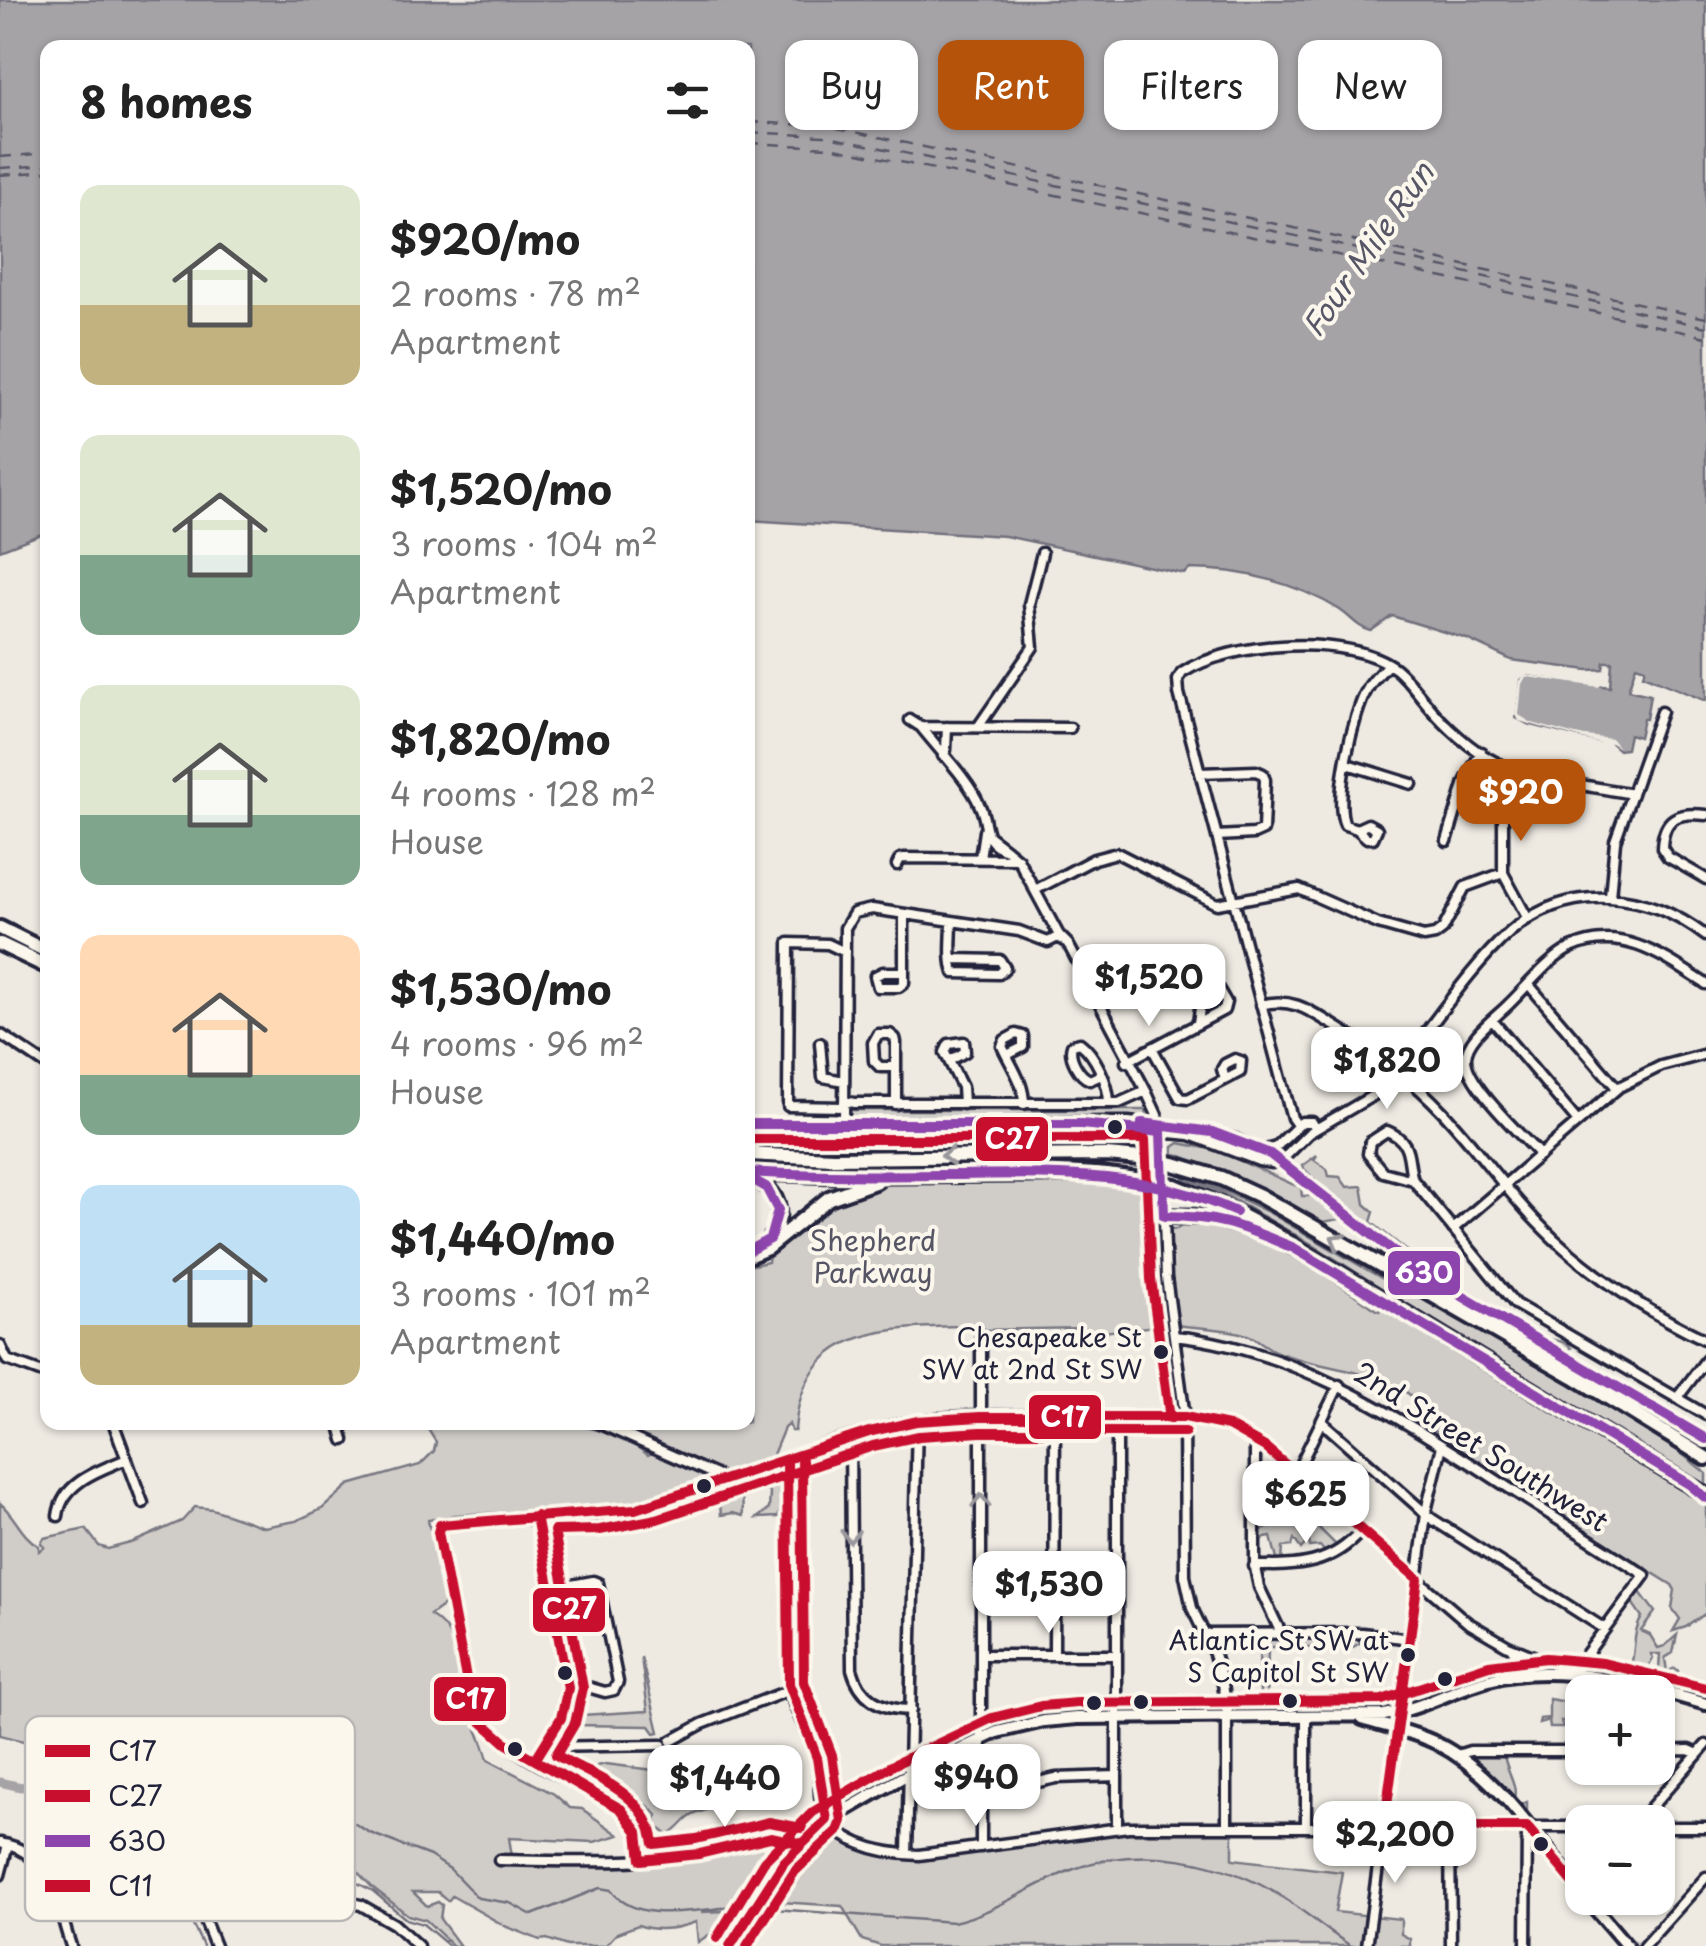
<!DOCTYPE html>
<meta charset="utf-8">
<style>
:root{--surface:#fff;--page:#f2f2f2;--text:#222;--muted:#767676;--accent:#b45309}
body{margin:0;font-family:"Playpen Sans",sans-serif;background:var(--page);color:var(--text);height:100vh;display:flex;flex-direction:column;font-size:38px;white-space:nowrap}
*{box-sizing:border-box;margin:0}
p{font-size:32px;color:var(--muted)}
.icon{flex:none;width:55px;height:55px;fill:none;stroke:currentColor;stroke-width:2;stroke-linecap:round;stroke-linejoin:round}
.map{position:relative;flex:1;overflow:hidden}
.side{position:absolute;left:40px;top:40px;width:715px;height:1390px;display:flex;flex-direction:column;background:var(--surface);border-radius:20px;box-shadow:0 2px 8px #0004}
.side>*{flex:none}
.top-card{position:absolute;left:785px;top:40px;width:770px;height:90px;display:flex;gap:20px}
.buttons{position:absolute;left:1565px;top:1675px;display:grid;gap:20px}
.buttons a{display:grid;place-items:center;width:110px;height:110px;border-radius:20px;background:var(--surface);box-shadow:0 2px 8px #0004;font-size:50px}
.price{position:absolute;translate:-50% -85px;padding:0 22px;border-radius:20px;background:#fff;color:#222;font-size:32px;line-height:65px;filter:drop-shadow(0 2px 5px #0008)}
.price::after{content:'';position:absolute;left:50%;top:60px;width:30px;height:22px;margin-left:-15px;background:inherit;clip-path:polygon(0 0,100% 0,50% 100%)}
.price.active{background:var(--accent);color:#fff}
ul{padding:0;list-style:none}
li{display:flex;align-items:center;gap:30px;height:250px;padding:0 40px}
li span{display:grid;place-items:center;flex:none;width:280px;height:200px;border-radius:20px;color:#555}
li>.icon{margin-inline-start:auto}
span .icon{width:120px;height:120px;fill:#fffc;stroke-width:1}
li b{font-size:42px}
h2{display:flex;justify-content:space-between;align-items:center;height:120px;padding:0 40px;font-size:42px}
.chip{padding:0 35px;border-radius:20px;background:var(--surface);box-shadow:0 2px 8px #0004;font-size:35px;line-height:90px}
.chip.active{background:var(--accent);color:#fff}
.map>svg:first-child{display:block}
.green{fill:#d0cdc9;stroke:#797882;stroke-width:2.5}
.water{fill:#a6a3a7;stroke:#716f7c;stroke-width:2.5}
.pier{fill:#eeeae2}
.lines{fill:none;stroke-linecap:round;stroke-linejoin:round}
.stream{stroke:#716f7c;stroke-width:2.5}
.river{stroke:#a6a3a7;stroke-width:9}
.ferry{stroke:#575666;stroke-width:2.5;stroke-dasharray:12 10;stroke-linecap:butt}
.minor-casing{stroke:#22223b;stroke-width:15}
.major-casing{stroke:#22223b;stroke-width:18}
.highway-casing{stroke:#22223b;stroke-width:20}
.minor{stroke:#fbf7ec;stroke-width:8}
.major{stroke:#fbf7ec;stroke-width:10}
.highway{stroke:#fbf7ec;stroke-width:12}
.highway-bridge-casing{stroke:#22223b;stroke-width:20;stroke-linecap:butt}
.highway-bridge{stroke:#fbf7ec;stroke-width:12}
.bus-1-casing{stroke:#fbf7ec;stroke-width:18}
.bus-2-casing{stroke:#fbf7ec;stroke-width:18}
.bus-3-casing{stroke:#fbf7ec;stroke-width:18}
.bus-4-casing{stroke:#fbf7ec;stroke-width:18}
.bus-1{stroke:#c8102e;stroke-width:10}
.bus-2{stroke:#c8102e;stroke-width:10}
.bus-3{stroke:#8e44ad;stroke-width:10}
.bus-4{stroke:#c8102e;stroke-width:10}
.oneway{stroke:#99979c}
.bus-dot{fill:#22223b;stroke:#fbf7ec;stroke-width:4}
.labels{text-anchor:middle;stroke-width:8;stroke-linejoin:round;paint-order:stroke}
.bus-label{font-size:26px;fill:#22223b;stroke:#fbf7ec;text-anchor:end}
.park-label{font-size:28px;fill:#565566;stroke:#fbf7ec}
.street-label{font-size:28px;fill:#22223b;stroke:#fbf7ec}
.water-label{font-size:30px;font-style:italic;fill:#575666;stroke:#fbf7ec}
.key{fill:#fbf7ec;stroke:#bab7b7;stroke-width:2.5}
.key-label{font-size:28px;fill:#22223b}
.line-badge{stroke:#fbf7ec;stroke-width:4}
.badge-label{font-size:28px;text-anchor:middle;font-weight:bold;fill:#fff}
</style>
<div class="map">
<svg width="1706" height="1946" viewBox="0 0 1706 1946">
<rect width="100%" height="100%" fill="#eeeae2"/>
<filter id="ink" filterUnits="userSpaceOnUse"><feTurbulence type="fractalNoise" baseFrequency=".01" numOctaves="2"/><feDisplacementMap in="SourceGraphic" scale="20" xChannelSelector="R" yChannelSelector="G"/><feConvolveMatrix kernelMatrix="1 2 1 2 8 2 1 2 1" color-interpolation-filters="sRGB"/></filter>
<g filter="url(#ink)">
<path class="green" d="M848,1110h298l1,8 -296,1z
M910,1130h105l31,4 12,-4h23l25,4v5h29l-6,10 -53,-3 -159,3c-7,-2 -70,-1 -77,1l-9,-5 -3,4 -80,-2v-13z
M1179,1143l37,7 85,38 1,8h12l26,23 -17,3 -79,-42 -71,-27v-6z
M1317,1155l-3,5 13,9 2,7 11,1 7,10 15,-1 3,18 9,8 -3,10 50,40 23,13 1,7 -51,-32 -86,-77 -6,-7z
M1183,1177l39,13 46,22 113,66 74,37 123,70 84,53 44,35v16l-81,-54 -203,-121 -112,-71 -88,-50z
M1125,1181l31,9 1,77 8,58 -80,9 -1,-6 -101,2 -1,-5c-85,5 -179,-7 -187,106h-4l-2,-7 -5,4 -12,29 -173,59 -32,-6h-32l-80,5 -27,5 17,84 -15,11c30,19 25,44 33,76 6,24 19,45 25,69l66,34 16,14 12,1 37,26 -25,7 -85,-4 4,24 7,3c83,1 164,6 242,-24l-1,4 10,-1 5,9 -31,41 -12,3 -5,9 -26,6 24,-1 9,5 -8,17 -14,-1 -15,10 -2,-20c-19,7 -39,10 -58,3l-21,8 -12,13h-38l-20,-7 -7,1 -33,-13 -55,-31 -4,5 -10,-9h-25l14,14 11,-4 4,3 -2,14 20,27h-7l-27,-26 -18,-5 -36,-28 -102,-107h-4l-11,-10 -57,7 -108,-19 -90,-23v-232c16,14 21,33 39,43v5l6,-4 -4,-4 3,-5 42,-9 13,17 9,3 26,-7 48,-21 13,-14 17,2 52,18 32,-6 26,-12 27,-24 71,-20 14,-14 2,-9 -12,-19c71,0 166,-15 224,32l13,-6 -39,-22 -2,-4 24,5 7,-6 27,4 9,-3 61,-1v-156l20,-4 3,-17 66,-57 22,-6z
M1183,1223c71,4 134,45 191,85l5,3 4,-3 101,62 102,56 120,76v111l-20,14 -13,4 7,-12 -8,-11 3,-18 -3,-5 -210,-131 -15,-19 -10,-2 -17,-12 5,-12c-33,-41 -102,-38 -148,-57 -13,-5 -19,-15 -33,-18 -22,-6 -46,-6 -69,-9l-5,-28 -2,-68h9z
M1451,1282l99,57 17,4 4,5 -6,3 -116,-65z
M774,1473l7,3c-3,13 2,27 -3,41l-21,1 12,-9 1,-16 -3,-3 -25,1 1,25 -10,-3 -12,2 -2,-21 4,-3z
M1299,1515h7l-1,8 10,1 22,22 -12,6 -5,-6 -10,1 -1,-7 -8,9 -7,-10 -2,7 -9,1 -1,15 -4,1 -7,-26 -12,2 -1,-8 19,-6 6,-6 8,5z
M1640,1592l15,20 -14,19 9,4 8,13 7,-2 12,-11 -4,18 -8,5 2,14 8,-4 3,3 -15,14 -5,-1v-7l-9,-2 2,-6 8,1 1,-16h-9l2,5 -7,12 -20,5c12,-18 4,-40 16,-59l-11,-16z
M1215,1637l18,3 125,-3 2,6 -7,4h-85l-1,58 -4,2 -8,-8 5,-4 -1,-45 -8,-4 -33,-1z
M641,1657l18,75 -4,1 -5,-7 -82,-1 6,-3v-5l7,-2 67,-4z
M1580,1696l2,25h-21l2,7h-13l-1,-8 -10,3 1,-4 9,-1v-19l18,3z
M1471,1755h33c2,15 14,30 10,43l7,6 6,-2v9l-4,3 -55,-56z
M606,1764l55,7 9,31 10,6 91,-19c-21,19 -54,13 -78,26 -10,5 -14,16 -25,20l-12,-9 1,-11c-17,-20 -36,-31 -59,-37l-1,-12z
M828,1829c25,23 54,29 86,32l205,-28h114v26l109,13 -7,40 66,7v15l9,5v7h-529l-19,-6 -20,-34 -79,-5 33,-44z"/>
<path class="water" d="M0,0h1706v701l-63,-26 2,-7 -9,-3 -8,25 22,5 -4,24h-3l-4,18 -10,-3 -3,15 -7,1 -10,-9 -11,1 -70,-18 -12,-6 5,-38 5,-4 84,11 2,-25h-8l-1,7 -15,1 -77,-10 -44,-21 -75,-23 -21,15c-14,-4 -18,-12 -31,-21 -43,-27 -99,-41 -150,-41l-6,5 -179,-38 -257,-16v-472h-700l-1,484 -47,18z"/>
<path class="pier" d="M1524,675l80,8 -5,4 -73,-10 -4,7 -3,31 13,8 44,12 36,4 7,9 -8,-5h-14l-78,-22 -4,-8 5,-32z"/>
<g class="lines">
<path class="stream" d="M143,1805l22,59 9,12 1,12 28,58
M760,1908l193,14c42,-9 80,-38 121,-53 67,-25 148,-10 208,28 24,15 45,34 69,49
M449,1946l-26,-22 -17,-5 -33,-28 -86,-44c-8,-20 4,-35 1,-55l46,19 36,22 60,23 20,13 28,29 32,5 22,12 68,-27 11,2c29,39 95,15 136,17"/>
<path class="river" d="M0,1782l21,5 39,-8 10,1 42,18 31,7 50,2 70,-21 25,6"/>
<path class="ferry" d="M748,122l80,4 878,192
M748,132l76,4 600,127 282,64
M748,143l82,4 583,124 293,66
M0,157l48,-4
M0,168l48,-3
M0,175l48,-4"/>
<g class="minor-casing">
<path id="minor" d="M910,720l11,7c18,23 48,53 59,79 9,19 1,36 27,44l-17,-13
M921,727l149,1
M978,727l55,-80 -4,-43 13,-51
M943,756l3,-6 1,-23
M1347,764l65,20
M1503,766v107l25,46
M1200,773l56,-2 7,3 2,6 -2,50 -9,4 -37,2
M1706,815c-28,-3 -43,2 -44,33l6,9 38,22
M1368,824l9,5 -4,9h-6l-10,-9z
M1357,829l-12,-4c-12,-24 8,-113 23,-137 5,-9 14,-16 20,-24
M1447,841l18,-59 16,-30
M1007,850l11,9 43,80
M980,858l4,-27
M897,865l3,-6 4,-1 114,1
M1035,890l59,-31 23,-6 100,51 82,-15 79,35 46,13 11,-2 8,-6 22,-42 38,-14
M1610,897l5,-56 46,-129
M904,914v58
M952,921c0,17 -3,37 2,52l45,1 6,-6 -5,-8 -48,-1
M1060,936l8,8 78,147 11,24 4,17 5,145 18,133 1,166 7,32 22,46 9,30 4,27v116
M1117 974a7 7 0 1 1 14 0a7 7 0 1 1-14 0Z
M883,972h21v11l-5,4h-21l-3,-11z
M1529,985l88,103
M1090,992l27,-15
M1261,1005c31,-9 51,7 77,23 39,24 74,51 106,85 39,42 67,86 110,126 45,41 97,75 152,101
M1492,1020l86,102
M0,1034l48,32
M820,1043l3,34 21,4
M1152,1048l28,50 8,1 52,-27 1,-11 -6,-2 -10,5 -3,5 3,10
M1007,1055l16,-8v-11l-7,-2 -11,6 -3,6c9,20 22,36 22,58
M949,1061l16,-9 -1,-10 -15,2 -4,8v1l17,34 1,17
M1126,1062l98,-52 2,-8 -13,-22 -10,6 -5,37
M896,1067h-16l-6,-6 -1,-18 5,-9h12l5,4 1,4v62
M1101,1075l-11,5c-11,-4 -22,-23 -18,-35l8,-2c15,11 29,41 29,60
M844,1101l10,2h265l27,-12
M844,1107l-56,-1 1,-163 39,1 17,8
M748,1124l380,-2 74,8 34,9 39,18 114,92
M844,1124l1,-196 9,-15 18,-4 147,22 29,11 12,-6
M1297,1125l-5,-7 -12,-43 -101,-382 -1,-13 4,-7c48,-32 167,-40 214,-4 12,10 21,23 31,35 18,22 44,46 70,59 33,17 97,23 135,31
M1110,1127l80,8 69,26 13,2 15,-8 22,-22 65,-38 20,-16 9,-17c32,-40 69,-97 107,-130 60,-51 137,-41 196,4
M1387,1131c27,11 19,28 26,49l-30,-8 -15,-18 2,-12z
M1266,1150l10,-3 26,-25h10l4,7
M1540,1155c-18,-19 -75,-72 -74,-97 0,-20 29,-40 42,-53 19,-18 39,-45 63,-57 50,-24 95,10 135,36
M1413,1180l102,124 191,111
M1453,1229l166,-142 42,-21 45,-12
M1477,1306l229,133
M0,1345l7,15 41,15
M1677,1398l29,-38
M113,1422l30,81
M339,1422l5,18
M596,1422l131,58
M1322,1422l110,97 173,110
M850,1439l2,230c8,30 30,41 59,41
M1255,1440v128l4,19 22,46
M787,1460l3,230c5,24 19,43 26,66 5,16 2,31 5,47 8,40 63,51 98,52l209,-28h454
M1296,1473l43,-88
M58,1516c4,-34 42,-46 69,-57
M1254,1566c45,0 77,0 108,-36
M550,1589l43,-8 5,2 20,99 -4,8 -9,2 -38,-11
M1204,1634l158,-1 49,6
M1512,1649l8,9 -5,17
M981,1655h136
M1054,1655l1,-238
M1399,1713l28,-206 15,-61
M1306,1718v108
M671,1741l31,-17 88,-34
M543,1747l119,-2
M1658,1751l31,-1 9,4
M1457,1755l13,-4h112
M535,1760l26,-42 7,-30 -32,-172
M981,1795l75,-17 61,-2
M1638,1822l68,-77
M1450,1827l1,119
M1658,1827h48
M1117,1828v-411
M0,1843c52,9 56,59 71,103
M981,1847v-512
M907,1854l10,-433
M499,1860c75,1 151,6 225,-11 27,-5 49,-17 75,-6
M641,1860c0,-13 -1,-25 -8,-37 -8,-14 -22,-21 -36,-28 -41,-23 -111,-49 -127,-96l-32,-167 4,-8 156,-9 37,-6c91,-20 176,-67 267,-86 66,-13 138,-6 205,-6 55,0 106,-5 154,27l206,178 41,24 65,26 72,-97c-56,-36 -112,-71 -167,-107 -95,-60 -190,-120 -304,-132
M0,1875l8,-30
M215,1946l-29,-72h18l157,31 33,19 24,22
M1367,1946l30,-217
M1526,1946l1,-119
M1644,1946l62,-69"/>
</g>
<g class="major-casing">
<path id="major" d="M1362,1719c25,8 50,12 74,24 62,31 103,99 146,150
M1586,1898l41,48
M730,1946l46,-76 46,-46 79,-46 96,-46 47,-11 33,-3 307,-3c38,-6 71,-27 109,-36 70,-17 146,6 213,25"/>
</g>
<g class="highway-casing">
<path id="highway" d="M0,928l48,24
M0,944l48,23
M748,1154l85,4 274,-3 44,4
M1174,1164l47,14 39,18 313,180 133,82
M748,1172l99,4 244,-2 61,7
M748,1177c30,9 40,39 20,64
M1175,1186l46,19 49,26 436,264
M1164,1216l45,1 46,13
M1386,1247l25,22 65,42
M748,1256l19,-8 62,-50 48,-17"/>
</g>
<use href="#minor" class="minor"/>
<use href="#major" class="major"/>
<use href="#highway" class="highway"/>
<g class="highway-bridge-casing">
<path id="highway-bridge" d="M1151,1159l23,5
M1152,1181l23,5"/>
</g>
<use href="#highway-bridge" class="highway-bridge"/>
<g class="bus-1-casing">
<path id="bus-1" d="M535,1760l26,-42 7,-30 -32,-172
M1384,1827l34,-248
M1384,1827h143
M1527,1827l55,66
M799,1843l-28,-6 -72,17 -58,6 -3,-28 -17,-23 -114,-65 -27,-24 -10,-21 -32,-167 2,-7 195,-16 234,-77 48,-11 63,-4h205l43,9 37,21 153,132
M730,1946l54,-84 43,-42 -10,-62 -28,-74 -2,-224"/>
</g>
<g class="bus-2-casing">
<path id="bus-2" d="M748,1139h397l6,140 19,140
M802,1828l-33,-6 -73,17 -42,5c-5,-50 -60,-67 -98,-89l19,-32 8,-35 -29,-157 46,-1 57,-11 216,-73 46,-10 61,-4h205
M747,1946l48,-75 43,-40 4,-10 -10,-66 -28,-73 -2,-222"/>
</g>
<g class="bus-3-casing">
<path id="bus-3" d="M1142,1123l70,9 58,22 146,115 290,170
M748,1124h333l80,8 3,84c57,0 79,11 130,32l395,236 17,14
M748,1172c67,4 134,4 201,3 103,-1 190,-6 287,37
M748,1177l18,10 12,23 -8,29 -22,12"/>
</g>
<g class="bus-4-casing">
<path id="bus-4" d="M717,1938l47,-77 49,-49 82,-48 97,-46 49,-12 36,-3 305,-3 107,-35 57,-7 57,5 103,25"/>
</g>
<use href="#bus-1" class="bus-1"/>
<use href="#bus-2" class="bus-2"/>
<use href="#bus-3" class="bus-3"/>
<use href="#bus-4" class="bus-4"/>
</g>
<defs><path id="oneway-chevron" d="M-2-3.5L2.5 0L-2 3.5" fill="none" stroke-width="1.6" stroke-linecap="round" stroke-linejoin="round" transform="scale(2.5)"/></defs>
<g class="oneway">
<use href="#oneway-chevron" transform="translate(948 1156) rotate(179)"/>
<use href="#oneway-chevron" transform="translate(1337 1240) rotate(-150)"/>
<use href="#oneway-chevron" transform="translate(981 1501) rotate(-90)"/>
<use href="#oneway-chevron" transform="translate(850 1536) rotate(91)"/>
</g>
</g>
<g class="bus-dot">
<circle cx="1115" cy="1127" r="9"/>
<circle cx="1161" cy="1352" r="9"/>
<circle cx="704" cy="1486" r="9"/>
<circle cx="1408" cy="1655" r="9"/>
<circle cx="565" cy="1673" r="9"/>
<circle cx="1445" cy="1679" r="9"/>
<circle cx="1290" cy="1701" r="9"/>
<circle cx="1141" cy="1702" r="9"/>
<circle cx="1094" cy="1703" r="9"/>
<circle cx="515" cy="1749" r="9"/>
<circle cx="1541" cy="1844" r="9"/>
</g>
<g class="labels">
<g class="bus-label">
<text x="1142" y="1347">Chesapeake St<tspan x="1142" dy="32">SW at 2nd St SW</tspan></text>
<text x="1389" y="1650">Atlantic St SW at<tspan x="1389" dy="32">S Capitol St SW</tspan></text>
</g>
<g class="park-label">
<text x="873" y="1251">Shepherd<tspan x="873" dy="32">Parkway</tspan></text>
</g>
<g class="street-label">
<text transform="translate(1481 1447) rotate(32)" y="10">2nd Street Southwest</text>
</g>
<g class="water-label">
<text transform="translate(1369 250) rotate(-55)" y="10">Four Mile Run</text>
</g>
</g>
<rect x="25" y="1716" width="330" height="205" rx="15" class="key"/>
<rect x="45" y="1745" width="45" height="12" fill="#c8102e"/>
<rect x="45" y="1790" width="45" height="12" fill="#c8102e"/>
<rect x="45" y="1835" width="45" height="12" fill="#8e44ad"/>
<rect x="45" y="1880" width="45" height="12" fill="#c8102e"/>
<g class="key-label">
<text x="108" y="1761">C17</text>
<text x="108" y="1806">C27</text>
<text x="108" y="1851">630</text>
<text x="108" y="1896">C11</text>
</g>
<g class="line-badge">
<rect x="974" y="1115" width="76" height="48" rx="10" fill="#c8102e"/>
<rect x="1386" y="1249" width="76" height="48" rx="10" fill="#8e44ad"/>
<rect x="1027" y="1393" width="76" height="48" rx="10" fill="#c8102e"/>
<rect x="531" y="1586" width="76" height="48" rx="10" fill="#c8102e"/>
<rect x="432" y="1675" width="76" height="48" rx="10" fill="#c8102e"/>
</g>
<g class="badge-label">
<text x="1012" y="1149">C27</text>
<text x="1424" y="1283">630</text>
<text x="1065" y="1427">C17</text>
<text x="569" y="1619">C27</text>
<text x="470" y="1709">C17</text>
</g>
</svg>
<div class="buttons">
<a>+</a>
<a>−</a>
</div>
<b class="price active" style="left:1521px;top:844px">$920</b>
<b class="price" style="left:1149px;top:1029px">$1,520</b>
<b class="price" style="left:1387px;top:1112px">$1,820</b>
<b class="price" style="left:1306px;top:1546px">$625</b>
<b class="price" style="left:1049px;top:1636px">$1,530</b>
<b class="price" style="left:976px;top:1829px">$940</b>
<b class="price" style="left:725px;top:1830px">$1,440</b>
<b class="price" style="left:1395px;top:1886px">$2,200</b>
<div class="top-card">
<a class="chip">Buy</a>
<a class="chip active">Rent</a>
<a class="chip">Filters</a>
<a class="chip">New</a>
</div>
<section class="side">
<h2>8 homes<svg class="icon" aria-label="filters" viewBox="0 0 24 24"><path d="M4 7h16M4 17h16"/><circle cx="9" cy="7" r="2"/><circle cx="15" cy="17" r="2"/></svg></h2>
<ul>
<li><span style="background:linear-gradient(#dfe7d0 60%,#c2b280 0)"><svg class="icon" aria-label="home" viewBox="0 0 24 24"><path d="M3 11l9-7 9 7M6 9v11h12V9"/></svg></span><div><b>$920/mo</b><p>2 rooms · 78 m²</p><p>Apartment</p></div></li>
<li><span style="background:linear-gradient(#dfe7d0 60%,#7fa58c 0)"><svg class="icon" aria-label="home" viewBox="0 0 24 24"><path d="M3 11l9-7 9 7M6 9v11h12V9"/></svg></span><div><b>$1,520/mo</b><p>3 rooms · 104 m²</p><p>Apartment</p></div></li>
<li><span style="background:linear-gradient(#dfe7d0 65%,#7fa58c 0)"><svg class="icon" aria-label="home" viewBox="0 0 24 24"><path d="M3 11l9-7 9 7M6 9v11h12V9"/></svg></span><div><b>$1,820/mo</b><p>4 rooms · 128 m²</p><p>House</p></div></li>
<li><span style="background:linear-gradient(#ffd9b3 70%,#7fa58c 0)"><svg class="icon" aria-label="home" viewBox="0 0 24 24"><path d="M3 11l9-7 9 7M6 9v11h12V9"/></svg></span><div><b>$1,530/mo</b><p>4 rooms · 96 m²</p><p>House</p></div></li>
<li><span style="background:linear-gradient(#bfe0f5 70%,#c2b280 0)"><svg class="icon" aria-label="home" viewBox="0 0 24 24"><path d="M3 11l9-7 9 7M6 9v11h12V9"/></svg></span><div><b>$1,440/mo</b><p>3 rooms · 101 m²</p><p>Apartment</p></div></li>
</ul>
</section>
</div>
